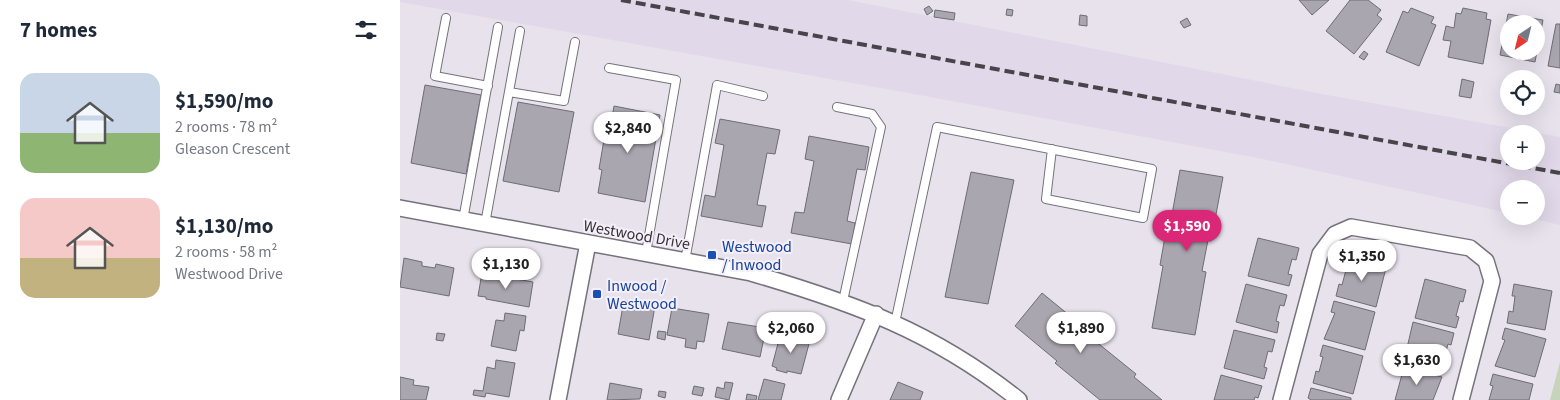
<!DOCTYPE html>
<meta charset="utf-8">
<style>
:root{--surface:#fff;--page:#f6f6f7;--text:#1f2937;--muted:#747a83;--accent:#db2777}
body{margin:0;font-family:"Source Sans 3",sans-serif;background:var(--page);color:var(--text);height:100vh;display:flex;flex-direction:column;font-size:19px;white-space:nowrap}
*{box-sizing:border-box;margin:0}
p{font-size:16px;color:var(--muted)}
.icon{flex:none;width:28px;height:28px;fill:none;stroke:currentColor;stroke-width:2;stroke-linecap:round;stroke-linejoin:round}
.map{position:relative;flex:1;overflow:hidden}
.panel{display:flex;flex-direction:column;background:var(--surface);width:400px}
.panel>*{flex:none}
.needle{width:32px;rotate:215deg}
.buttons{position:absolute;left:1100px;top:15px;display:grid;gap:10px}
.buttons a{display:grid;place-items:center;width:45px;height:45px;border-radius:50%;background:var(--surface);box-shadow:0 5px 20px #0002;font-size:25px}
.price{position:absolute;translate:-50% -42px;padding:0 11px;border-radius:18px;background:#fff;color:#222;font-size:16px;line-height:32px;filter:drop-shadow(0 1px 2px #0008)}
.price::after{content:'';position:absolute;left:50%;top:30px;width:15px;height:11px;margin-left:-8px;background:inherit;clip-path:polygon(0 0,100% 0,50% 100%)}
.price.on{background:var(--accent);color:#fff}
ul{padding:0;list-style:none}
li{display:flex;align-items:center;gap:15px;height:125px;padding:0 20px}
li span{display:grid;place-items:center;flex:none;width:140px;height:100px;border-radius:15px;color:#555}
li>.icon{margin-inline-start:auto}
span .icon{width:60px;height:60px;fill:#fffc;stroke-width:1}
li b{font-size:21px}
h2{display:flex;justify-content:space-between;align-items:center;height:60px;padding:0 20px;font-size:21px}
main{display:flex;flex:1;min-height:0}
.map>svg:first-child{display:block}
.built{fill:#e1d8e9;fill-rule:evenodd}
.green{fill:#c6d4bc}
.building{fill:#aaa6b0;stroke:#6f6c75;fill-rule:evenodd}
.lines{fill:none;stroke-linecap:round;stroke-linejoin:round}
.lane-casing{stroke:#76727b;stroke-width:10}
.street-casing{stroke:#76727b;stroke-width:18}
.lane{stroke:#fff;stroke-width:8}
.street{stroke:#fff;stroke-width:15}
.rail{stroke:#474549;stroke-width:4;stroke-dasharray:10 5;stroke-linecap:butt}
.transit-dot{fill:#1a4fb4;stroke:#f5eff9;stroke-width:2}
.labels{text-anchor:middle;stroke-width:4;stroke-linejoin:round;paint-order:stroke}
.street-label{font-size:16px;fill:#353337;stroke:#f5eff9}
.transit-label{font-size:16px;fill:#164399;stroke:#f5eff9;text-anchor:start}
</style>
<main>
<section class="panel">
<h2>7 homes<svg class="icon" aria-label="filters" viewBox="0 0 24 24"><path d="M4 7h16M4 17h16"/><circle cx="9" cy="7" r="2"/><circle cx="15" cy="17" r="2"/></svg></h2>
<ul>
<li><span style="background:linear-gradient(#c9d6e8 60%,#8fb573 0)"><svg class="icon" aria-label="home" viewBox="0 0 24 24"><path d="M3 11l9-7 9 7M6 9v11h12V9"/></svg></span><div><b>$1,590/mo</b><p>2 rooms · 78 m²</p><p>Gleason Crescent</p></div></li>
<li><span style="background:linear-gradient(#f6c9c9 60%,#c2b280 0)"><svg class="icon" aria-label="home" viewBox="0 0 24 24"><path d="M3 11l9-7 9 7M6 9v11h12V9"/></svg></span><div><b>$1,130/mo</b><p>2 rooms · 58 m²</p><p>Westwood Drive</p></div></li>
</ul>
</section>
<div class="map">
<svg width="1160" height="400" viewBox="0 0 1160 400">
<rect width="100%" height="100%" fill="#e7e2ec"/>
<path class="built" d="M0,0h448l479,95 233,42v88l-37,-9h13v-27h-27v24l-246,-54 -349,-65 -514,-92zM1109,134h27v27h-27z"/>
<path class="green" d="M1160,362v38h-10z"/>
<path class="building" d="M899,0h30l-17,15z
M950,0h18l13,10 -4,5 5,4 -28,35 -28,-23z
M529,6l4,5 -6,4 -3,-6z
M1011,8l23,9 -3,6 5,2 -17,41 -33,-14 17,-41 5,2z
M1063,8l24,5 -1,6 5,1 -8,44 -35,-7 3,-16 -8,-1 3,-14 8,2 2,-15 5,1z
M607,9l6,1 -1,6 -6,-1z
M535,10l20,3 -1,7 -20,-3z
M1108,14l35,6 -8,42 -35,-7zM1109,24h27v27h-27z
M680,15l7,1v10l-8,-1z
M787,18l4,7 -7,3 -4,-6z
M1156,24h4v44l-12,-2z
M964,51l4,3 -4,6 -5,-3z
M1062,79l12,3 -3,16 -12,-2z
M1156,84l4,1v8l-6,-1z
M25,85l56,10 -15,79 -55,-11z
M118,102l56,10 -15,80 -56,-11z
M214,106l46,9 -15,87 -47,-9 4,-23 -3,-1 7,-41 4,1z
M320,119l60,11 -5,24 -8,-1 -10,52 9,1 -4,21 -61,-11 4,-21 10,2 9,-52 -9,-2z
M409,136l60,11 -4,23 -8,-1 -10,52 8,2 -3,21 -61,-11 4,-21 9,1 10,-52 -9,-2z
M780,170l43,7 -12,64 -3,-1 -6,31 4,1 -11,63 -43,-7 11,-62 -3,-1 6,-34h3z
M571,172l43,8 -26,124 -43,-7z
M858,238l41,10 -3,12 -4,-1 -4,15 4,1 -3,11 -41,-10z
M4,258l18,4v4l13,2 1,-4 18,4 -5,28 -49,-9z
M946,258l40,10 -10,39 -40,-11 3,-12 3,1 4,-15 -3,-1z
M82,273l51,9 -4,25 -43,-8v-2l-8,-1z
M1025,279l41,11 -3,12 -3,-1 -4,15 3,1 -3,11 -41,-10z
M846,284l41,11 -3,11 -4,-1 -4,16 3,1 -2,11 -41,-11z
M1114,284l38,7 -7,39 -38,-7 2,-12 4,1 2,-16h-3z
M642,293l44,36 -2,3 52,42 -2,3 28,23h-62l-45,-37 2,-2 -42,-35z
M224,300l31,6 -6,34 -31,-6z
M934,301l41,11 -10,38 -41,-11 11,-26 -4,-1z
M272,308l37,6 -5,28 -7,-1 -1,8 -11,-2 1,-8 -19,-4z
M105,313l21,3 -2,15 -4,-1 -4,21 -25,-5 5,-26 8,1z
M328,322l38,6 -6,29 -38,-8z
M1013,322l41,11 -3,12 -3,-1 -4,15 3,1 -3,11 -40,-10z
M1105,328l41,11 -11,38 -40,-11 10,-26 -3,-1z
M834,330l41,10 -3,12 -4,-1 -4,16 3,1 -3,11 -40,-11z
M258,331l8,1 -1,8 -8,-2z
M381,332l29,8 -9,34 -14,-3v2l-11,-3 1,-2 -5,-2z
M37,333l8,1 -2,7 -7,-1z
M923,345l40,11 -10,38 -40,-11 3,-12 3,1 4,-15 -3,-1z
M96,360l19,3 -6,34 -23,-4 -1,4 -12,-2 1,-5 9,1 4,-24 8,2z
M1004,367l38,10 -9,23h-38z
M1093,374l40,10 -4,16h-40l4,-14 -3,-1z
M821,375l41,11 -4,12 -3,-1 -1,3h-40z
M0,377l14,3 -1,5 16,2 -3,13h-26z
M364,379l21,5 -4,16h-23z
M325,382l8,1 -4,17 -14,-3 2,-10 7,2z
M498,382l25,10 -3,8h-30z
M210,383l32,6 -2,10 -33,1z
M294,386l10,2 -2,8 -10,-2z
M911,388l40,10v2h-40l-3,-2z
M259,391l7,1 -1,6 -7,-2z
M347,394l10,2 -1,4h-10z"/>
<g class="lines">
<g class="lane-casing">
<path id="lane" d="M46,18l-11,58 53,10
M209,68l67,12 -30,173
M109,92l55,9 11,-59
M437,107l35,7 9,13 -38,174
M63,220l35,-193
M85,224l35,-193
M285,261l32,-176 46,11
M495,323l42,-196 215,42 -9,49 -97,-19 6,-50"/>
</g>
<g class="street-casing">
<path id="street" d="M0,208l351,65c103,30 183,59 268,127
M158,400l30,-157
M439,400l37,-86
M881,400l39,-146 15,-20 16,-7 119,21 16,13 6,20 -31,119"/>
</g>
<use href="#lane" class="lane"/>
<use href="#street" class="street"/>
<path class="rail" d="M221,0l939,173"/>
</g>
<g class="transit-dot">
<rect x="307" y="250" width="10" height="10" rx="2.5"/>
<rect x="192" y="289" width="10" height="10" rx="2.5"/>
</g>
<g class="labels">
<g class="street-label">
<text transform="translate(237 234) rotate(10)" y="6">Westwood Drive</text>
</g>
<g class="transit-label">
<text x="322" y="252">Westwood<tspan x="322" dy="18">/ Inwood</tspan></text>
<text x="207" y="291">Inwood /<tspan x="207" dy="18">Westwood</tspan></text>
</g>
</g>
</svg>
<div class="buttons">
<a><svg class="needle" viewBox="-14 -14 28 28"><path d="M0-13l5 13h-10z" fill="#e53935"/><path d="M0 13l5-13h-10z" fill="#747a83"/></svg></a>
<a><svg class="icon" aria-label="locate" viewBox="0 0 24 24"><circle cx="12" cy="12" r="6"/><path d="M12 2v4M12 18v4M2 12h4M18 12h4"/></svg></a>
<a>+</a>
<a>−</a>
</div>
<b class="price" style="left:228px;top:154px">$2,840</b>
<b class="price on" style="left:787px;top:252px">$1,590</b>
<b class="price" style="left:962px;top:282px">$1,350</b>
<b class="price" style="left:106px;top:290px">$1,130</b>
<b class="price" style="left:391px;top:354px">$2,060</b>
<b class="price" style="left:681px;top:354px">$1,890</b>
<b class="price" style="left:1017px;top:386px">$1,630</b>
</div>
</main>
